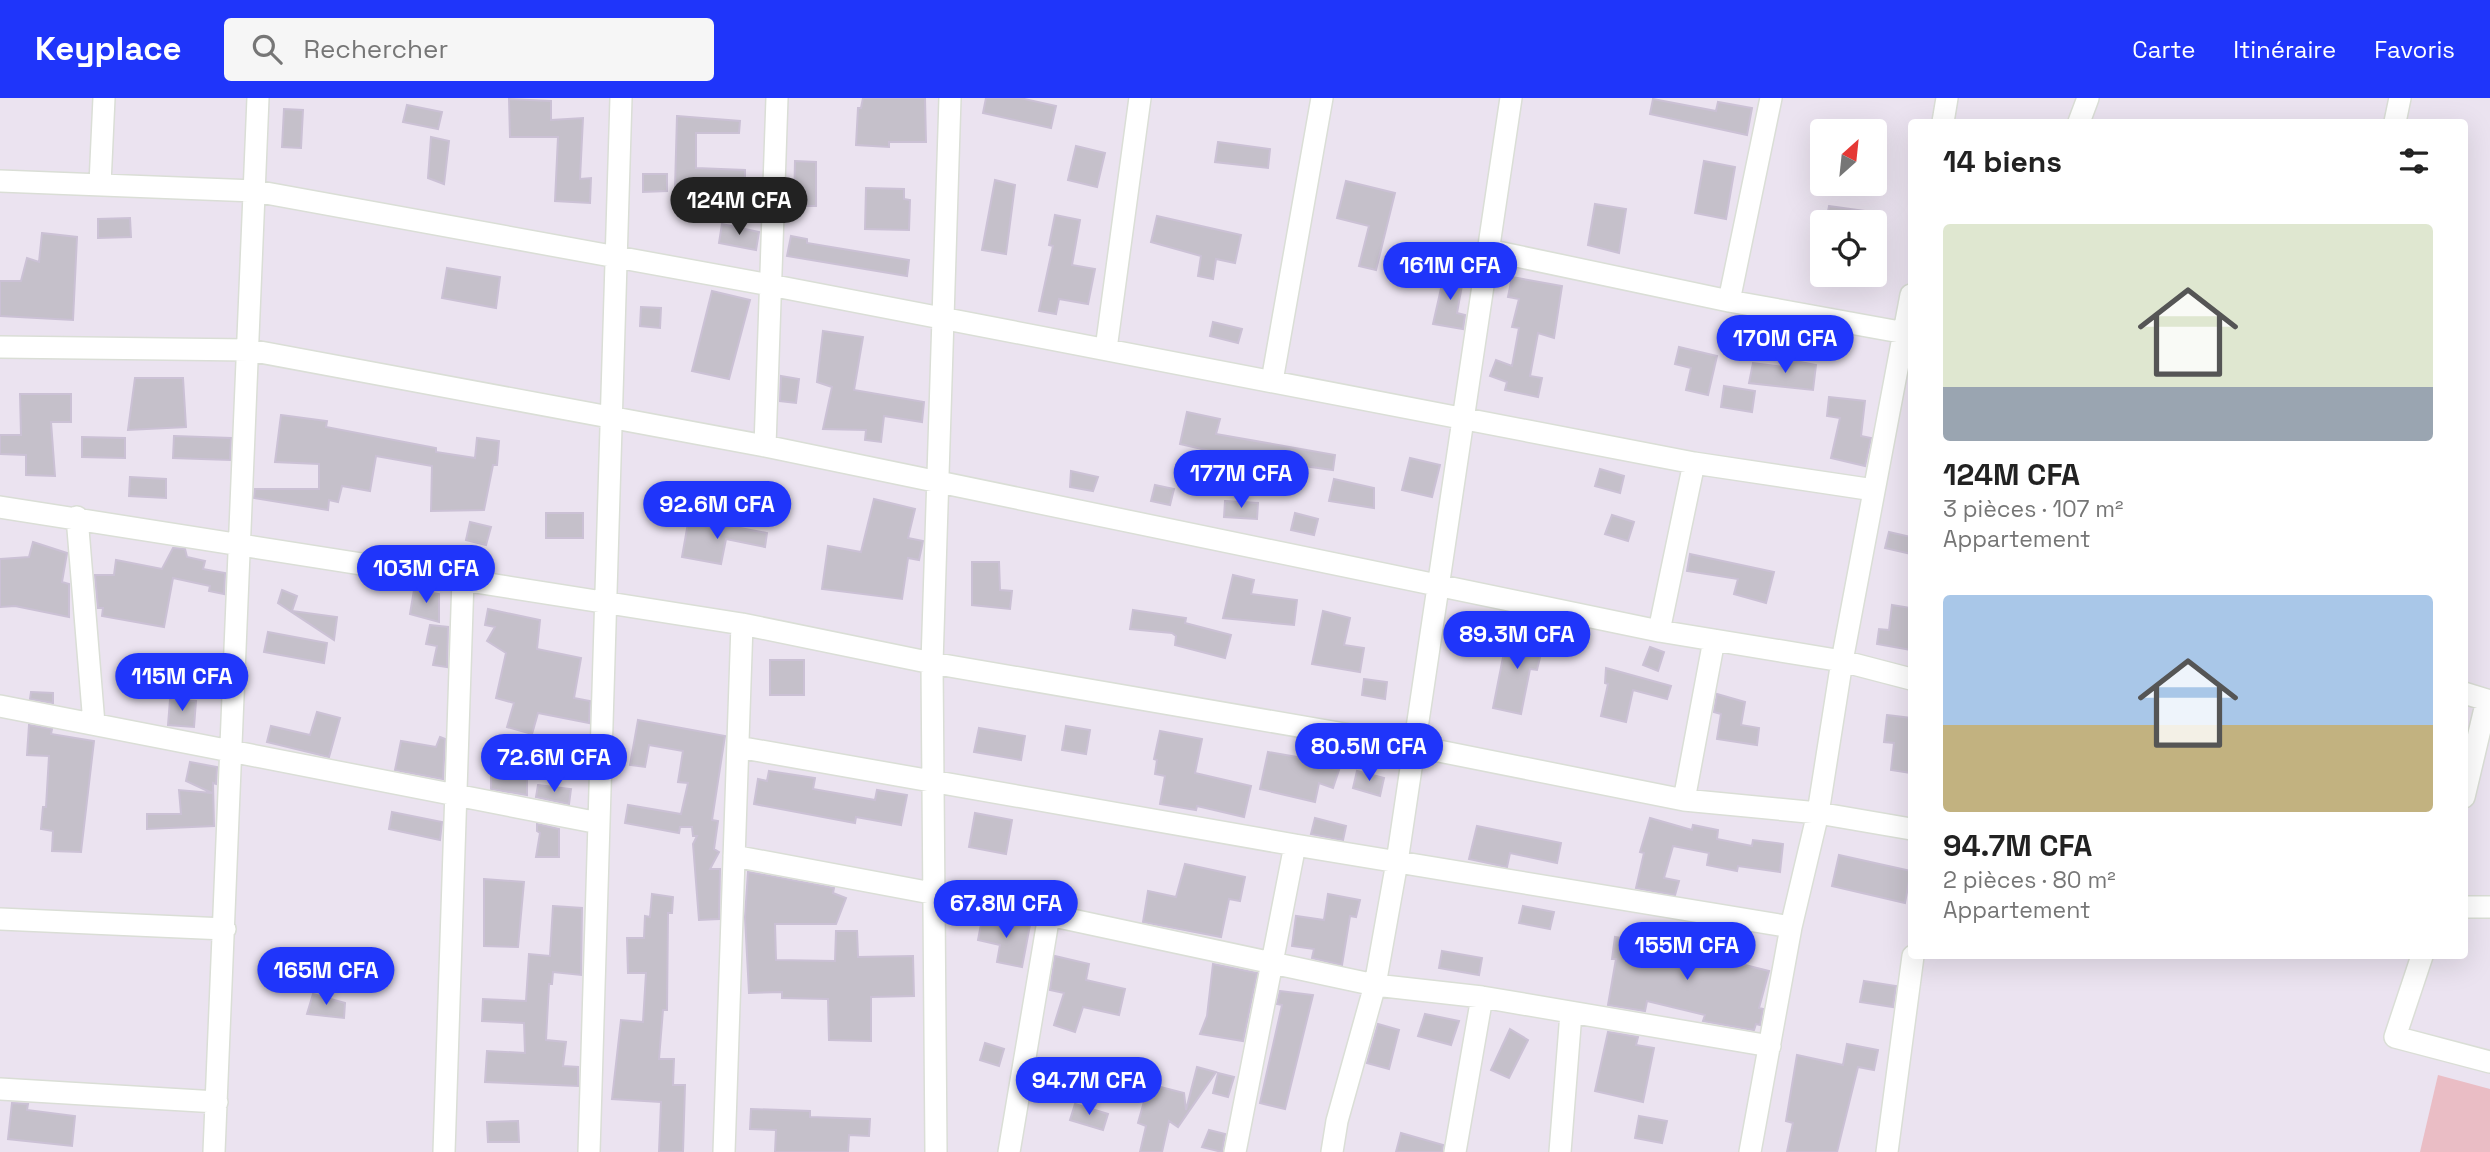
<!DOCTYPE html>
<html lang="fr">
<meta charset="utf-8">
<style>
:root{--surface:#fff;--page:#f6f6f6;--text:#222;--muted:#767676;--accent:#1f35fa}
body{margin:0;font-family:"Space Grotesk",sans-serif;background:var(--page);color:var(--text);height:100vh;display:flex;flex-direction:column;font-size:26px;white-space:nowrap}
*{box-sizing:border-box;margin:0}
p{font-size:23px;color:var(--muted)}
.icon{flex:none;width:38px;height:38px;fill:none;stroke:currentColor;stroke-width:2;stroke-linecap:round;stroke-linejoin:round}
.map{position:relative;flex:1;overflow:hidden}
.side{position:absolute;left:1908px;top:21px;width:560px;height:840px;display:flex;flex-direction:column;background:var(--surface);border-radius:7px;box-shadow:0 7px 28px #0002}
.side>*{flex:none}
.needle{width:46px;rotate:27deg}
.controls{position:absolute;left:1810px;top:21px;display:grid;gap:14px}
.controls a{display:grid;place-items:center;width:77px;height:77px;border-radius:7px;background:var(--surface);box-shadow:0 7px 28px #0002;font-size:35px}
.price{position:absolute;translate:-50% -60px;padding:0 16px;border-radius:24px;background:var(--accent);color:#fff;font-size:23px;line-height:46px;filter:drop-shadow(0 2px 4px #0008)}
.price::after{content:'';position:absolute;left:50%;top:42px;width:21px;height:16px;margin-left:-10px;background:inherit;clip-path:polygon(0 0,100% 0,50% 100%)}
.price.selected{background:#222;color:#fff}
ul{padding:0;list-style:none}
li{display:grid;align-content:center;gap:14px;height:371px;padding:0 35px}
li span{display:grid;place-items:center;height:217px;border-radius:7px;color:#555}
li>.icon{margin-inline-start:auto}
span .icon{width:126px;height:126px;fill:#fffc;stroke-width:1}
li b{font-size:30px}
h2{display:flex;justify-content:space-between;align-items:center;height:84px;padding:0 35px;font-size:30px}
header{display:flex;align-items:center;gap:42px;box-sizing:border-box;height:98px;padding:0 35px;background:var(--accent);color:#fff}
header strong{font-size:33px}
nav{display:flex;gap:38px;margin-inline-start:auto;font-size:24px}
.search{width:490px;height:63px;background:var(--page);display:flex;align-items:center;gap:18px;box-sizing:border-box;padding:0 24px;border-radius:7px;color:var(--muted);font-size:26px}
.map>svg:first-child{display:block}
.green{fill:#eabdc5}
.building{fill:#c5c0ca;stroke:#cbc1d5;stroke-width:2}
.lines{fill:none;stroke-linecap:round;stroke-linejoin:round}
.minor-casing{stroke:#daded6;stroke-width:24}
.minor{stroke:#fff;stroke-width:21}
</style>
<header>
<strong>Keyplace</strong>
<div class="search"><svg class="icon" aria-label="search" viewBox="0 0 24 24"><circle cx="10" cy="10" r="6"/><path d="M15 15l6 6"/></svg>Rechercher</div>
<nav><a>Carte</a><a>Itinéraire</a><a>Favoris</a></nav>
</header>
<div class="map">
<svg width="2490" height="1054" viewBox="0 0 2490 1054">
<rect width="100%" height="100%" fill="#ebe3f0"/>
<path class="green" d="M2438,977l52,14v63h-70z"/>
<path class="building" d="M863,0h62l1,44h-37v5l-33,-2 2,-37h3z
M986,0h34l36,8 -5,22 -68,-15z
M509,1l42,2v19l32,-2 -3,61 11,-1 -1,25 -35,-2 3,-64h-48z
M1653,1l63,12 2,-9 34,6 -5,27 -97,-21z
M407,7l35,7 -4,17 -35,-7z
M284,11l19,1 -2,38 -19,-1z
M677,18l63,5 -1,12h-43v35l49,2v18h-70z
M431,39l18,4 -5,43 -16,-6z
M1218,44l52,7 -2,19 -53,-6z
M1076,48l29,7 -8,34 -29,-7z
M795,63l21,1v44h-22z
M1704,63l31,6 -9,52 -31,-6z
M643,76h24v17l-24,1z
M995,82l20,5 -9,69 -24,-4z
M1346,83l49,12 -19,77 -17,-4 10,-40 -32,-8z
M866,90l38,1v10l6,1 -1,30 -44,-1z
M1595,106l31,5 -7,44 -31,-8z
M1829,108l51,7 -1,9h-53z
M1055,117l25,5 -8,45 23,4 -7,35 -29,-5 -3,15 -17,-3 14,-65 -4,-1z
M1157,118l84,19 -6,28 -19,-4 -3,20 -15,-3 3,-20 -50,-14z
M130,120l1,19 -33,1v-19z
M722,126l37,8 -3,18 -37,-7z
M42,135l35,4 -4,83 -73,-4v-35h21l6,-23 12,4z
M791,138l16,3v4l102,17 -2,16 -120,-20z
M447,170l53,9 -4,31 -54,-10z
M1445,173l19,3 -7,39 8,2 -2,14 -30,-5z
M1512,179l50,9 -8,52 -16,-5 -8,43 12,2 -4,19 -33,-7 2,-8 -17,-6 6,-16 16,6 7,-38 -7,-1 7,-28 -11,-2z
M712,193l38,9 -21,79 -37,-8z
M641,209l20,1 -1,20 -20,-2z
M1213,224l29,7 -4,14 -28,-7z
M823,233l40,6 -9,53 70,12 -2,20 -38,-6 -3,26 -16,-2 1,-10 -43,-1 9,-42 -15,-5z
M1679,249l38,9 -9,39 -22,-5 5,-22 -16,-4z
M1785,261l31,6 -3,25 -64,-7 4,-20 31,4z
M781,278l18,3 -3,24 -16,-2z
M135,280h48l3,49 -58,3z
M1724,288l31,5 -3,21 -31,-5z
M20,296h51v28h-20l4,54 -29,-1v-20l-26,-1v-19h21z
M1829,299l36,4 -4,35 10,2 -6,28 -34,-8 9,-40 -13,-2z
M1187,314l33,7 -4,15 119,21 -2,15 -58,-8v4l-95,-22z
M281,317l46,6 -1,6 110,21v4l39,6 2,-20 22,3 -2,24h-4l-9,45 -53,1 1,-45 -56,-10 -6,35 -28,-5 -4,16 -9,-2 -1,10 -74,-12 1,-9h64v-25l-44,-2z
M174,338l57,2 -1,22 -57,-2z
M82,339l43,1v20l-43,-1z
M1410,360l30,7 -8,32 -30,-7z
M1600,371l24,7 -4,17 -25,-7z
M1071,373l27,6 -5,14 -23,-4z
M130,379l36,2v19l-37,-2z
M1334,381l40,9v20l-45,-7z
M1155,387l19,4 -4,16 -19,-4z
M874,401l41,10 -7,29 15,3 -4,19 -11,-2 -6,41 -80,-10 6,-43 33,6z
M1225,403l33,2 -1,16 -33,-2z
M546,415h37v25h-37z
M1295,415l23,6 -4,16 -23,-5z
M1612,417l22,7 -6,19 -23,-7z
M470,424l21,5 -5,18 -20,-5z
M688,425l35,6 1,-4 43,8 -2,14 -39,-8 -5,25 -39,-7z
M1889,434l22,5v17l-26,-6z
M33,444l34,11 -5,29 7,2v33l-54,-11 -15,1v-48l29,-2z
M173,450l12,1 2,8 18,4 -2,8 22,4 -1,21 -15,-3 1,-5 -37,-8 -9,49 -62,-11 1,-8h-5l-3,-33h19l2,-15 46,9z
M1690,456l84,18 -8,31 -32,-9 4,-15 -51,-8z
M972,464h27l1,28 12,1 -2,18 -38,-4z
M1233,477l21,5 -3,14 46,6 -3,25 -71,-7z
M282,492l15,6 -5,15 45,6 -3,23 -56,-37z
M414,492l25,4v28l-29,-8z
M1892,507l19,3v42l-34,-6 2,-15 10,1z
M488,511l52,11 -3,29 44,9 -7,40 16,3 -1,22 -51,-10 -6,21 -25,-7 7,-24 -18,-5 10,-45 -19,-12 8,-14 -10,-2z
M1133,512l53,8 -1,5 46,12 -6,23 -50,-13 1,-9 -4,-3 -42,-4z
M1323,513l27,7 -6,27 20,3 -4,24 -48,-8z
M430,527l18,2 -1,40 -14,-2 4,-19 -11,-2z
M268,534l59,11 -3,20 -60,-11z
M1508,534l36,9 -7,29 -7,-1 -9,45 -28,-6z
M1650,549l14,5 -6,19 -15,-6z
M770,562h34v35h-34z
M1606,570l65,18 -4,13 -34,-9 -7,32 -25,-6 7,-32 -3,-1z
M1364,581l23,3 -2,17 -23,-4z
M31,594l22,1v10l-23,-4z
M1717,596l28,8 -4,23 18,3 -2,17 -40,-6 4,-25 -7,-2z
M170,602l26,1 -2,26 -26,-2z
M317,614l23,6 -11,39 -62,-15 4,-16 39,9z
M1887,617l24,3v55l-20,-3 3,-27 -10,-1z
M638,622l87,16 -13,84 6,1 -4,28 5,3 -9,17h10l-1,50 -20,1 -6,-76 4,-8h-4l-1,-9h-12l-1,6 -54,-10 3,-18 53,9 7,-31 -10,-1 5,-31 -34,-6 -4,22 -15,-2z
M29,627l23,4 -1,5 43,7 -13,111 -29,-1 1,-20 -12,-2 2,-22h3l3,-51 -22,-1z
M1066,628l24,4 -4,24 -24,-4z
M979,630l46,8 -4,24 -47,-8z
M1160,633l42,8 -7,34 56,13 -7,31 -47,-11 -1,4 -36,-6 5,-28 -10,-2 2,-14 -3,-1z
M440,639l5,2 -2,40 -48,-9 6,-29 35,6z
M1268,654l47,8 -1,3 25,7 -6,18 -14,-5 -4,19 -55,-13z
M190,664l27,5 -1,17 -3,-1 1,43 -67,3v-15h34l-2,-24 33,3 -26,-12z
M769,673l46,7 -2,11 62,11 2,-10 30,5 -6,30 -45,-8 -1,6 -101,-19 4,-25 9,2z
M1357,673l27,7 -4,18 -27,-8z
M491,675h36v22l-36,-6z
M538,687l33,4 -2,15 -33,-7z
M392,714l50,10 -2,18 -51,-11z
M975,715l37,7 -6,34 -37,-7z
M1315,720l31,8 -3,14 -32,-6z
M1650,720l42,12 1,-5 25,5 -1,9 35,7 1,-6 30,4 -3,28 -42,-6 -1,5 -30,-6 2,-12 -36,-7 -9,32 15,3 -4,14 -39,-7 8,-35 -4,-1z
M537,726l22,5v28h-23l4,-24 -3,-2z
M1477,728l84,17 -4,20 -47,-10 -3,14 -38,-8z
M1839,757l72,16 -6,32 -73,-17z
M1185,766l60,13 -5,24 -11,-2 -8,38 -78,-15 5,-31 28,6z
M748,774l86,16 -1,5 13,5 -10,26h-61l1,36 59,1 1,-30h21l1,26 55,-1 1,40 -43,1v44l-42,-1 -1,-41 -46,-1v-6l-33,1 -4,-76z
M484,781l40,3 -6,65 -34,-1z
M1011,786l36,6 -2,11 -36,-7z
M652,796l21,3 -1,16h-4l-1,97h-4l-4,49h15l-1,26h12l-2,67h-24l2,-50 -49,-3 9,-79 22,2 3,-49h-18l-1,-35h17l1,-22 5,1z
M1328,796l32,6 -4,17 -6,-1 -8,49 -30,-7 2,-9 -22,-3 4,-30 28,4z
M553,808l29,2 -1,67 -28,-3 -1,12h-3l-3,56 20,2 -3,24 15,1v19l-93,-4 2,-31 38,2 -1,-30 -42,-2 1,-22 43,2 3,-47 21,2z
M1523,808l31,6 -4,17 -31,-6z
M982,821l48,6 -8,42 -25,-5 3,-17 -22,-5z
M1615,839l72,11 2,-7 35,9 -3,9 48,12 -10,37 4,1 -3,16 -4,-1 -2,6 -51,-9 2,-6 -58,-14 -2,10 -37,-6 8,-46h-4z
M1442,853l40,7 -3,17 -40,-7z
M1055,858l34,8 -3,16 39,9 -6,26 -36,-8 -8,25 -21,-7 10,-32 -14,-3z
M1213,866l44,9 -14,68 -43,-7 7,-18z
M1864,883l32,5 -3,21 -33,-5z
M1280,893l33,4 -28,114 -25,-6 22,-98 -5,-1z
M313,896l32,9 -1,15 -37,-4z
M1425,916l34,7 -8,24 -33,-9z
M1378,926l21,6 -10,39 -22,-6z
M1510,931l18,11 -19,38 -18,-8z
M1608,934l30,5 -2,8 18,3 -11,54 -48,-11z
M985,945l19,6 -5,17 -19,-6z
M1847,946l31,6 -4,20 -16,-3 -21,85h-50l6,-29 -7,-2 11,-66 46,10z
M1039,968l31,10 -3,21 -34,-11z
M1197,969l19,5 -38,55 -9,-6 -7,31h-22l6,-26 -8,-3 11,-39 35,9 2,17z
M1218,975l16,4 -6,20 -15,-4z
M12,1005l16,1 -1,6 48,6 -3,30 -64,-7z
M1075,1006l33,10 -5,16 -33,-10z
M751,1011l59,2v6l60,2 -1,17 -20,-1 -1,17h-73l1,-22 -26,-1z
M1639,1018l28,5 -5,22 -27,-5z
M518,1023l1,21h-31l-1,-20z
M1209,1032l16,4 -3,18 -20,-5z
M1401,1035l42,12 -1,7h-46z"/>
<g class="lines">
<g class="minor-casing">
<path id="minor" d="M1943,24l4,-24
M2079,24l9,-24
M2395,24l5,-24
M0,83l255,10 515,94 924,178 180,27
M100,86l4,-86
M1488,152l241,51 182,33
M1729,203l42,-203
M0,249l249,3 516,96 894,185 183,30 69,18
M1106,251l34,-251
M1272,283l50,-283
M765,348l12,-348
M0,409l742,117 190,39 482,83 270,54 134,13 93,16
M77,419l17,207
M1659,533l35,-168
M2464,595l26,8
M0,608l599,117
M738,649l557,98 496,82
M2464,699l23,-97
M1684,702l30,-160
M734,758l315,59 326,70 107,12 288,49
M2464,809h26
M0,821l225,10
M2422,858l-27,81 95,25
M0,991l217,13
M214,1054l44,-1054
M444,1054l19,-573
M589,1054l32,-1054
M724,1054l18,-528
M936,1054l-4,-489 18,-565
M1009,1054l40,-237
M1235,1054l60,-307
M1332,1054l5,-31 38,-136 22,-123 114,-764
M1455,1054l27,-155
M1560,1054l11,-139
M1750,1054l41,-225 27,-114 24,-152 69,-366
M1887,1054l26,-196"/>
</g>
<use href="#minor" class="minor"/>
</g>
</svg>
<div class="controls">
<a><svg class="needle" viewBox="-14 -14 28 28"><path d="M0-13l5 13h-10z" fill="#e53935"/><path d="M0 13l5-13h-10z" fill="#767676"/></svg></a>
<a><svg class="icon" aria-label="locate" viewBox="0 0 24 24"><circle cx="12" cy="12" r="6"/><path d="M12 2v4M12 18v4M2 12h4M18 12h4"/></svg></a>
</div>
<b class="price selected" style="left:739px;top:139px">124M CFA</b>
<b class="price" style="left:1450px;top:204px">161M CFA</b>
<b class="price" style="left:1785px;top:277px">170M CFA</b>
<b class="price" style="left:1241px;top:412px">177M CFA</b>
<b class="price" style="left:717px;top:443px">92.6M CFA</b>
<b class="price" style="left:426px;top:507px">103M CFA</b>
<b class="price" style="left:1517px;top:573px">89.3M CFA</b>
<b class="price" style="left:182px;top:615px">115M CFA</b>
<b class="price" style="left:1369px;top:685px">80.5M CFA</b>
<b class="price" style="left:554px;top:696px">72.6M CFA</b>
<b class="price" style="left:1006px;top:842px">67.8M CFA</b>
<b class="price" style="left:1687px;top:884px">155M CFA</b>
<b class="price" style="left:326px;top:909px">165M CFA</b>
<b class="price" style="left:1089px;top:1019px">94.7M CFA</b>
<section class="side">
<h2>14 biens<svg class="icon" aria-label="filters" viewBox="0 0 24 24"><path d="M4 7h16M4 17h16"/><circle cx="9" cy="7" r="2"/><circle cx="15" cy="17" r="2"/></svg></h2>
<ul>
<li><span style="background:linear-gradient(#dfe7d0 75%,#9aa5b1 0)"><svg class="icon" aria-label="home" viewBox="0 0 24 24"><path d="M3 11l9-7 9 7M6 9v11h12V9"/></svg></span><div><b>124M CFA</b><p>3 pièces · 107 m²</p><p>Appartement</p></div></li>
<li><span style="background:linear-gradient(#a9c7e8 60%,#c2b280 0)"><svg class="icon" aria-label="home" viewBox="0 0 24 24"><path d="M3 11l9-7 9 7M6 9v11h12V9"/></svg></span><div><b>94.7M CFA</b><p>2 pièces · 80 m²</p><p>Appartement</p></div></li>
</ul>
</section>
</div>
